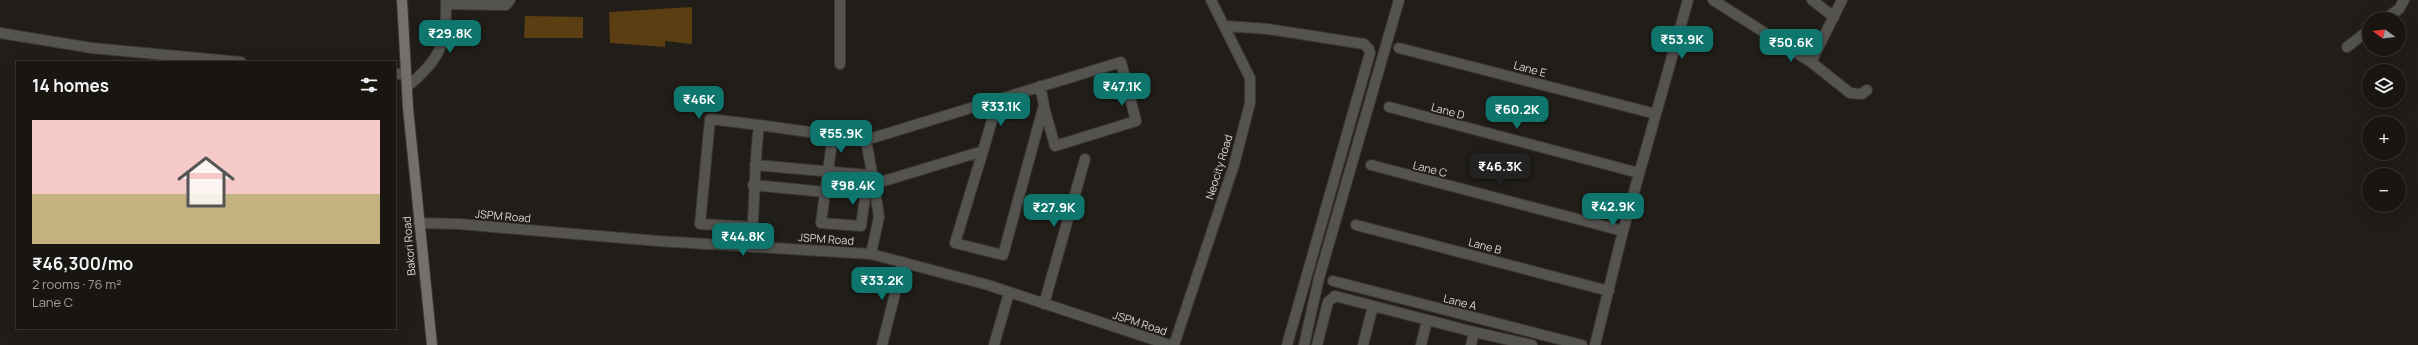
<!DOCTYPE html>
<meta charset="utf-8">
<style>
:root{--surface:#191612;--page:#221f1b;--text:#f1f3f6;--muted:#9f9f9f;--line:#373532;--accent:#0f766e}
body{margin:0;font-family:Manrope,sans-serif;background:var(--page);color:var(--text);height:100vh;display:flex;flex-direction:column;font-size:15px;white-space:nowrap}
*{box-sizing:border-box;margin:0}
p{font-size:13px;color:var(--muted)}
.icon{flex:none;width:22px;height:22px;fill:none;stroke:currentColor;stroke-width:2;stroke-linecap:round;stroke-linejoin:round}
.map{position:relative;flex:1;overflow:hidden}
.panel{position:absolute;left:16px;top:61px;width:380px;height:268px;display:flex;flex-direction:column;background:var(--surface);border-radius:0px;box-shadow:0 4px 16px #0002,0 0 0 1px var(--line)}
.panel>*{flex:none}
.needle{width:26px;rotate:285deg}
.controls{position:absolute;left:2362px;top:12px;display:grid;gap:8px}
.controls a{display:grid;place-items:center;width:44px;height:44px;border-radius:50%;background:var(--surface);box-shadow:0 4px 16px #0002,0 0 0 1px var(--line);font-size:20px}
.price{position:absolute;translate:-50% -34px;padding:0 9px;border-radius:8px;background:var(--accent);color:#fff;font-size:13px;line-height:26px;filter:drop-shadow(0 1px 2px #0008)}
.price::after{content:'';position:absolute;left:50%;top:24px;width:12px;height:9px;margin-left:-6px;background:inherit;clip-path:polygon(0 0,100% 0,50% 100%)}
.price.active{background:#222;color:#fff}
ul{padding:0;list-style:none}
li{display:grid;align-content:center;gap:8px;height:212px;padding:0 16px}
li+li{border-top:1px solid var(--line)}
li span{display:grid;place-items:center;height:124px;border-radius:0px;color:#555}
li>.icon{margin-inline-start:auto}
span .icon{width:72px;height:72px;fill:#fffc;stroke-width:1}
li b{font-size:17px}
h2{display:flex;justify-content:space-between;align-items:center;height:48px;padding:0 16px;font-size:17px}
.map>svg:first-child{display:block}
.green{fill:#5b3e12}
.lines{fill:none;stroke-linecap:round;stroke-linejoin:round}
.street-casing{stroke:#3b3732;stroke-width:12}
.secondary-casing{stroke:#3b3732;stroke-width:12}
.street{stroke:#555350;stroke-width:10}
.secondary{stroke:#73706d;stroke-width:10}
.labels{text-anchor:middle;stroke-width:4;stroke-linejoin:round;paint-order:stroke}
.street-label{font-size:11px;fill:#d9d7d4;stroke:#211d18}
</style>
<div class="map">
<svg width="2418" height="345" viewBox="0 0 2418 345">
<rect width="100%" height="100%" fill="#211d18"/>
<path class="green" d="M692,7v37l-27,-3v6l-55,-4 -1,-31z
M525,16l58,1v21h-59z"/>
<g class="lines">
<g class="street-casing">
<path id="street" d="M1713,0l98,62 39,31 12,1 5,-4
M1812,0l22,17
M446,4l60,1 4,-5
M2385,19l14,-10 5,-9
M1226,26l42,3 96,15 5,5 1,4 -83,292
M0,33l92,15 149,14
M2347,47l22,-17
M1399,48l257,66
M1811,62l31,-62
M840,64v-64
M395,74h11
M407,87c33,-28 40,-42 39,-87
M1389,107l250,66
M759,125l107,15
M983,151l9,-31v-20
M755,165l113,10 -7,51 -40,-3 4,-31
M1371,165l252,66
M874,184l-8,-44 255,-78 15,59 -81,25 -11,-39
M753,185l72,7 8,-57
M419,223l40,1 199,17 213,13 117,31 182,60
M1356,225l253,66
M751,246c4,-40 3,-81 8,-121l-49,-6 -10,105 53,3
M871,254l8,-37 -5,-33 109,-33 -28,92 48,12 41,-150 -4,-19
M1333,281l249,64
M1044,304l41,-145
M882,345l21,-83
M994,345l15,-52
M1174,345l60,-180 16,-62v-25l-39,-78
M1304,345l15,-67 80,-278
M1317,345l11,-43 7,-6 139,36 58,13
M1363,345l10,-39
M1421,345l6,-25
M1471,345l3,-13
M1595,345l28,-114 65,-231"/>
</g>
<g class="secondary-casing">
<path id="secondary" d="M402,0l6,108 24,237"/>
</g>
<use href="#street" class="street"/>
<use href="#secondary" class="secondary"/>
</g>
<g class="labels">
<g class="street-label">
<text transform="translate(1530 69) rotate(15)" y="4">Lane E</text>
<text transform="translate(1448 111) rotate(15)" y="4">Lane D</text>
<text transform="translate(1219 167) rotate(-73)" y="4">Neocity Road</text>
<text transform="translate(1430 169) rotate(14)" y="4">Lane C</text>
<text transform="translate(503 216) rotate(5)" y="4">JSPM Road</text>
<text transform="translate(826 239) rotate(4)" y="4">JSPM Road</text>
<text transform="translate(409 246) rotate(-95)" y="4">Bakori Road</text>
<text transform="translate(1485 246) rotate(15)" y="4">Lane B</text>
<text transform="translate(1460 302) rotate(14)" y="4">Lane A</text>
<text transform="translate(1140 323) rotate(18)" y="4">JSPM Road</text>
</g>
</g>
</svg>
<div class="controls">
<a><svg class="needle" viewBox="-14 -14 28 28"><path d="M0-13l5 13h-10z" fill="#e53935"/><path d="M0 13l5-13h-10z" fill="#9f9f9f"/></svg></a>
<a><svg class="icon" aria-label="layers" viewBox="0 0 24 24"><path d="M12 4l9 5-9 5-9-5zM3 14l9 5 9-5"/></svg></a>
<a>+</a>
<a>−</a>
</div>
<b class="price" style="left:450px;top:54px">₹29.8K</b>
<b class="price" style="left:1682px;top:60px">₹53.9K</b>
<b class="price" style="left:1791px;top:63px">₹50.6K</b>
<b class="price" style="left:1122px;top:107px">₹47.1K</b>
<b class="price" style="left:699px;top:120px">₹46K</b>
<b class="price" style="left:1001px;top:127px">₹33.1K</b>
<b class="price" style="left:1517px;top:130px">₹60.2K</b>
<b class="price" style="left:841px;top:154px">₹55.9K</b>
<b class="price active" style="left:1500px;top:187px">₹46.3K</b>
<b class="price" style="left:853px;top:206px">₹98.4K</b>
<b class="price" style="left:1613px;top:227px">₹42.9K</b>
<b class="price" style="left:1054px;top:228px">₹27.9K</b>
<b class="price" style="left:743px;top:257px">₹44.8K</b>
<b class="price" style="left:882px;top:301px">₹33.2K</b>
<section class="panel">
<h2>14 homes<svg class="icon" aria-label="filters" viewBox="0 0 24 24"><path d="M4 7h16M4 17h16"/><circle cx="9" cy="7" r="2"/><circle cx="15" cy="17" r="2"/></svg></h2>
<ul>
<li><span style="background:linear-gradient(#f6c9c9 60%,#c2b280 0)"><svg class="icon" aria-label="home" viewBox="0 0 24 24"><path d="M3 11l9-7 9 7M6 9v11h12V9"/></svg></span><div><b>₹46,300/mo</b><p>2 rooms · 76 m²</p><p>Lane C</p></div></li>
</ul>
</section>
</div>
